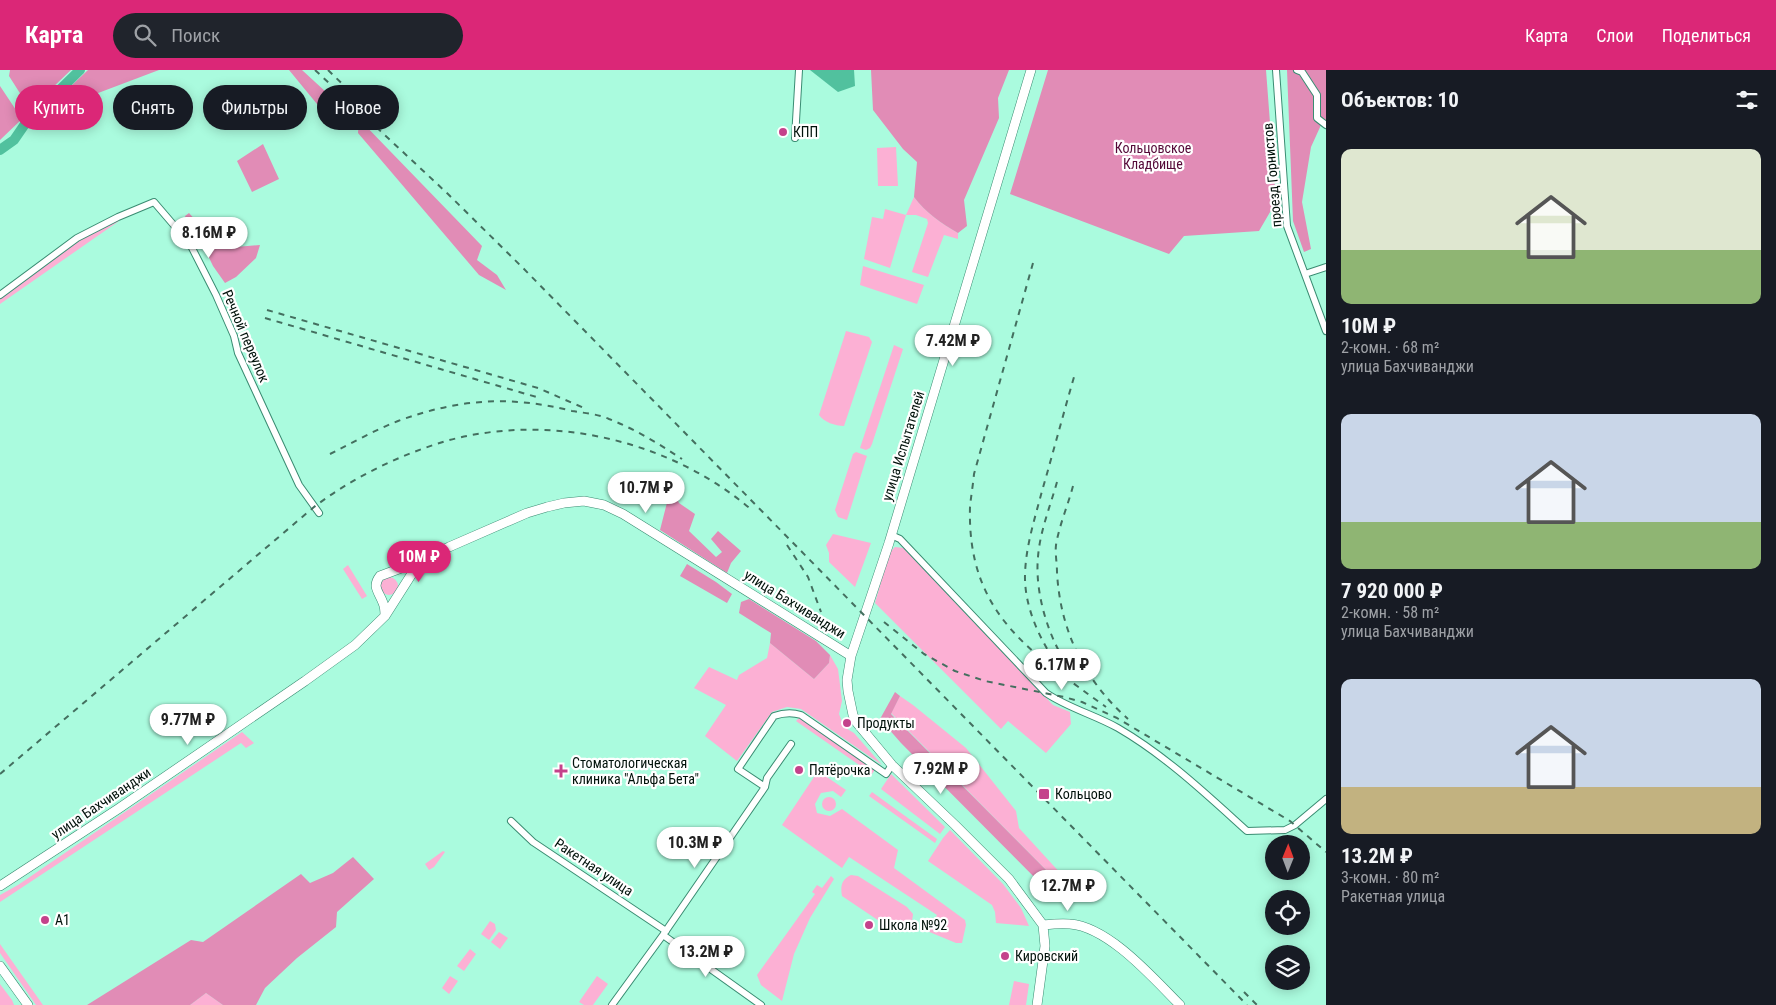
<!DOCTYPE html>
<html lang="ru">
<meta charset="utf-8">
<style>
:root{--surface:#171b24;--page:#20242c;--text:#f1f3f6;--muted:#9ea1a6;--accent:#db2777}
body{margin:0;font-family:"Roboto Condensed",sans-serif;background:var(--page);color:var(--text);height:100vh;display:flex;flex-direction:column;font-size:19px;white-space:nowrap}
*{box-sizing:border-box;margin:0}
p{font-size:16px;color:var(--muted)}
.icon{flex:none;width:28px;height:28px;fill:none;stroke:currentColor;stroke-width:2;stroke-linecap:round;stroke-linejoin:round}
.map{position:relative;flex:1;overflow:hidden}
.sheet{display:flex;flex-direction:column;background:var(--surface);width:450px}
.sheet>*{flex:none}
.hud{position:absolute;left:15px;top:15px;width:475px;height:45px;display:flex;gap:10px}
.needle{width:32px;rotate:1deg}
.tools{position:absolute;left:1265px;top:765px;display:grid;gap:10px}
.tools a{display:grid;place-items:center;width:45px;height:45px;border-radius:50%;background:var(--surface);box-shadow:0 2px 12px #0003;font-size:25px}
.price{position:absolute;translate:-50% -42px;padding:0 11px;border-radius:18px;background:#fff;color:#222;font-size:16px;line-height:32px;filter:drop-shadow(0 1px 2px #0008)}
.price::after{content:'';position:absolute;left:50%;top:30px;width:15px;height:11px;margin-left:-8px;background:inherit;clip-path:polygon(0 0,100% 0,50% 100%)}
.price.active{background:var(--accent);color:#fff}
ul{padding:0;list-style:none}
li{display:grid;align-content:center;gap:10px;height:265px;padding:0 15px}
li span{display:grid;place-items:center;height:155px;border-radius:10px;color:#555}
li>.icon{margin-inline-start:auto}
span .icon{width:90px;height:90px;fill:#fffc;stroke-width:1}
li b{font-size:21px}
h2{display:flex;justify-content:space-between;align-items:center;height:60px;padding:0 15px;font-size:21px}
.tag{padding:0 18px;border-radius:22px;background:var(--surface);box-shadow:0 2px 12px #0003;font-size:18px;line-height:45px}
.tag.active{background:var(--accent);color:#fff}
header{display:flex;align-items:center;gap:30px;box-sizing:border-box;height:70px;padding:0 25px;background:var(--accent);color:#fff}
header strong{font-size:24px}
nav{display:flex;gap:28px;margin-inline-start:auto;font-size:18px}
.search{width:350px;height:45px;background:var(--page);display:flex;align-items:center;gap:12px;box-sizing:border-box;padding:0 18px;border-radius:28px;color:var(--muted);font-size:19px}
main{display:flex;flex:1;min-height:0}
.map>svg:first-child{display:block}
.green{fill:#fcb0d4}
.forest{fill:#e18cb6}
.water{fill:#51c19e}
.lines{fill:none;stroke-linecap:round;stroke-linejoin:round}
.river{stroke:#51c19e;stroke-width:10}
.street-casing{stroke:#3a8c72;stroke-width:8}
.secondary-casing{stroke:#3a8c72;stroke-width:10}
.street{stroke:#fff;stroke-width:6}
.secondary{stroke:#fff;stroke-width:9}
.rail{stroke:#446f5f;stroke-width:2;stroke-dasharray:6 6;stroke-linecap:butt}
.poi-dot{fill:#c4428b;stroke:#fff;stroke-width:2}
.labels{text-anchor:middle;stroke-width:4.5;stroke-linejoin:round;paint-order:stroke}
.poi-label{font-size:14px;fill:#00110a;stroke:#fff;text-anchor:start}
.park-label{font-size:14px;fill:#540837;stroke:#fff}
.street-label{font-size:14px;fill:#00110a;stroke:#fff}
</style>
<header>
<strong>Карта</strong>
<div class="search"><svg class="icon" aria-label="search" viewBox="0 0 24 24"><circle cx="10" cy="10" r="6"/><path d="M15 15l6 6"/></svg>Поиск</div>
<nav><a>Карта</a><a>Слои</a><a>Поделиться</a></nav>
</header>
<main>
<div class="map">
<svg width="1326" height="935" viewBox="0 0 1326 935">
<rect width="100%" height="100%" fill="#aafbde"/>
<path class="green" d="M896,77l2,39h-20l-1,-38z
M914,127c12,16 27,26 44,36v6l-14,-4 -16,42 -16,-5 16,-49 -1,-4 -11,-4h-10l-16,53 -26,-9 8,-42 11,2 2,-10 21,6z
M118,147l1,4 -119,83v-9l58,-43z
M863,196l61,19 -7,19 -57,-19z
M846,261l23,6 3,5 -28,84c-9,0 -20,-4 -25,-11z
M894,275l9,4 -31,95 -2,4 -4,2 -6,-2z
M856,382l11,4 -20,64 -9,-3 -3,-7 18,-56z
M833,464l38,9 -16,44 -26,-25v-9l-3,-8z
M895,477l9,1 149,157 17,7 1,12 -25,29 -38,-32 -7,8 -126,-126 14,-50z
M348,495l19,31 -5,3 -19,-30z
M380 516a9 9 0 1 1 18 0a9 9 0 1 1-18 0Z
M770,573l44,36 15,-16 1,-8 8,14 4,32 -3,13 5,13 10,6 28,32 -81,-56 -14,-2 -15,5 -35,49 -32,-25 21,-31 -32,-17 15,-21 28,13 2,-5 28,-17z
M900,626l13,9 53,43 50,63 3,17 44,48 -1,10 -171,-173z
M801,646l75,52 -4,6 -76,-53z
M242,662l12,11 -8,5 -5,-5 -241,159v-7l18,-10z
M818,701l28,19 -5,7 -8,-6 -12,2 -6,11 2,9 13,3 12,-7 56,41 -4,18 71,52 1,5 -4,18h-6l-29,-12 10,-16 -88,-58 -7,11 -60,-43z
M891,704l54,53 -5,7 -59,-45z
M872,722l65,47 -2,4 -66,-47z
M822 734a7 7 0 1 1 14 0a7 7 0 1 1-14 0Z
M950,760l53,54 18,24 8,18 -33,-3 -1,-11 -3,-7 -64,-44 15,-23z
M443,781l2,1 -11,15 -5,3 -4,-6z
M851,805l7,1 49,31 6,7c-1,13 -6,17 -19,17l-52,-35c-2,-10 0,-17 9,-21z
M831,806l3,3 -24,39 -16,36 -12,47 -21,-16 -4,-10 58,-81 -3,-2 5,-7 5,3z
M490,851l5,3 1,6 -7,10 -8,-6z
M499,862l9,6 -8,11 -9,-7z
M0,874l43,61h-7l-36,-52z
M470,879l6,5 -12,17 -7,-5z
M450,906l8,5 -9,13 -7,-6z
M597,906l11,8 -15,21h-9l-5,-3z
M1014,911l15,3 -3,21h-17z
M0,914l12,16 2,5h-14z
M206,923l17,12h-33z"/>
<path class="forest" d="M10,0h61l-41,39 -21,-33z
M88,0h71l-119,45z
M289,0h13l37,34 -13,11z
M871,0h138l-11,28 1,20 -35,82 3,26 -9,7c-17,-10 -32,-20 -44,-36l3,-35 -14,-13 -30,-39z
M1048,0h218l10,132 -17,29 -75,5 -15,18 -159,-60z
M1287,0h39v55h-5l-10,22 -9,55 9,47 -7,3 -11,-31z
M0,16l22,33 -22,21z
M359,49l123,127 -5,14 20,15 9,15 -27,-15 -121,-142z
M263,74l16,35 -27,13 -15,-31z
M189,143l18,20 3,12 5,3 8,-8 13,7 24,-2 -4,13 -20,19 -11,6 -12,-17 -11,-23 -9,-6 -8,-21z
M671,417l8,16 16,11 -6,17 27,26 6,-5 -11,-13 7,-8 23,20 -10,12 -4,10 -67,-43z
M687,494l29,18 16,12 -5,9 -47,-27z
M749,529l67,42 14,14 -1,8 -15,16 -44,-36 1,-10 -32,-20 2,-11z
M895,622l5,4 -9,18 171,172 -10,9 -151,-152 -21,-24z
M353,787l21,22 -37,33 -1,15 -39,31 -32,30 -9,17h-33l-17,-12 -16,12h-103l104,-65 12,2 98,-68 9,9 23,-10z"/>
<path class="water" d="M810,0h44l1,16 -17,6z"/>
<g class="lines">
<path class="river" d="M0,80l14,-10 11,-16 55,-54"/>
<g class="street-casing">
<path id="street" d="M1276,0l11,156 39,105
M1297,0l5,2 15,23v23l9,7
M795,68l4,-68
M1305,204l21,-7
M0,225l77,-57 41,-21 36,-15 36,42 26,51 18,41 4,17 61,132 20,28
M891,465l9,4 146,154c22,15 49,22 72,35 48,28 88,66 129,103l38,-1 10,-5 31,-26
M765,717l-27,-18 36,-53c9,-3 17,-4 27,-1l85,59 6,-9
M511,751l22,21 133,89
M663,865l98,70
M612,935l51,-70 102,-148 2,-9 24,-34"/>
</g>
<g class="secondary-casing">
<path id="secondary" d="M1031,0l-142,473 -38,113 -4,24 1,11 5,24 4,8 35,42 63,60 54,54 34,46 2,21 -8,59
M385,546c0,-4 0,-9 -2,-13 -3,-10 -12,-16 -3,-27l40,-15 29,-14 78,-34 20,-6 17,-4 20,-2 20,4 19,9 228,142
M0,816l118,-77 187,-128 50,-36 30,-29 35,-55
M1043,855c9,-1 18,-2 27,-1 39,3 83,54 110,81
M0,896l28,39"/>
</g>
<use href="#street" class="street"/>
<use href="#secondary" class="secondary"/>
<path class="rail" d="M315,0l133,124 75,74 724,737
M328,0l36,35
M1033,193l-59,211c-1,11 -3,22 -4,33 -3,106 59,144 136,200
M267,240l271,78 46,20
M265,248l275,80
M330,384c22,-11 45,-24 68,-33 60,-22 112,-26 174,-10 12,2 26,3 37,8 26,10 50,25 73,40
M1057,412c-7,25 -17,49 -19,75 -4,41 15,97 44,127
M1073,416c-5,19 -14,40 -17,59 -1,9 1,18 1,27 3,58 27,108 71,147
M787,475l21,32 13,35
M884,552l40,32 31,17 30,10 79,16 18,5 35,16 173,103 36,31
M1060,599c-19,-27 -36,-61 -35,-95 1,-29 10,-56 17,-83 11,-38 21,-76 32,-114
M0,704l314,-267c38,-29 85,-52 132,-66 104,-29 225,-1 307,70
M1244,922l13,13"/>
</g>
<g class="poi-dot">
<circle cx="783" cy="62" r="5"/>
<circle cx="847" cy="653" r="5"/>
<circle cx="799" cy="700" r="5"/>
<path d="M558.5 693.5h5v5h5v5h-5v5h-5v-5h-5v-5h5z"/>
<rect x="1038" y="718" width="12" height="12" rx="2.5"/>
<circle cx="45" cy="850" r="5"/>
<circle cx="869" cy="855" r="5"/>
<circle cx="1005" cy="886" r="5"/>
</g>
<g class="labels">
<g class="poi-label">
<text x="793" y="67">КПП</text>
<text x="857" y="658">Продукты</text>
<text x="572" y="698">Стоматологическая<tspan x="572" dy="16">клиника "Альфа Бета"</tspan></text>
<text x="809" y="705">Пятёрочка</text>
<text x="1055" y="729">Кольцово</text>
<text x="55" y="855">A1</text>
<text x="879" y="860">Школа №92</text>
<text x="1015" y="891">Кировский</text>
</g>
<g class="park-label">
<text x="1153" y="83">Кольцовское<tspan x="1153" dy="16">Кладбище</tspan></text>
</g>
<g class="street-label">
<text transform="translate(1272 105) rotate(-95)" y="5">проезд Горнистов</text>
<text transform="translate(246 266) rotate(67)" y="5">Речной переулок</text>
<text transform="translate(903 376) rotate(-73)" y="5">улица Испытателей</text>
<text transform="translate(795 534) rotate(32)" y="5">улица Бахчиванджи</text>
<text transform="translate(101 733) rotate(-34)" y="5">улица Бахчиванджи</text>
<text transform="translate(594 797) rotate(34)" y="5">Ракетная улица</text>
</g>
</g>
</svg>
<div class="tools">
<a><svg class="needle" viewBox="-14 -14 28 28"><path d="M0-13l5 13h-10z" fill="#e53935"/><path d="M0 13l5-13h-10z" fill="#9ea1a6"/></svg></a>
<a><svg class="icon" aria-label="locate" viewBox="0 0 24 24"><circle cx="12" cy="12" r="6"/><path d="M12 2v4M12 18v4M2 12h4M18 12h4"/></svg></a>
<a><svg class="icon" aria-label="layers" viewBox="0 0 24 24"><path d="M12 4l9 5-9 5-9-5zM3 14l9 5 9-5"/></svg></a>
</div>
<b class="price" style="left:209px;top:189px">8.16M ₽</b>
<b class="price" style="left:953px;top:297px">7.42M ₽</b>
<b class="price" style="left:646px;top:444px">10.7M ₽</b>
<b class="price active" style="left:419px;top:513px">10M ₽</b>
<b class="price" style="left:1062px;top:621px">6.17M ₽</b>
<b class="price" style="left:188px;top:676px">9.77M ₽</b>
<b class="price" style="left:941px;top:725px">7.92M ₽</b>
<b class="price" style="left:695px;top:799px">10.3M ₽</b>
<b class="price" style="left:1068px;top:842px">12.7M ₽</b>
<b class="price" style="left:706px;top:908px">13.2M ₽</b>
<div class="hud">
<a class="tag active">Купить</a>
<a class="tag">Снять</a>
<a class="tag">Фильтры</a>
<a class="tag">Новое</a>
</div>
</div>
<section class="sheet">
<h2>Объектов: 10<svg class="icon" aria-label="filters" viewBox="0 0 24 24"><path d="M4 7h16M4 17h16"/><circle cx="9" cy="7" r="2"/><circle cx="15" cy="17" r="2"/></svg></h2>
<ul>
<li><span style="background:linear-gradient(#dfe7d0 65%,#8fb573 0)"><svg class="icon" aria-label="home" viewBox="0 0 24 24"><path d="M3 11l9-7 9 7M6 9v11h12V9"/></svg></span><div><b>10M ₽</b><p>2-комн. · 68 m²</p><p>улица Бахчиванджи</p></div></li>
<li><span style="background:linear-gradient(#c9d6e8 70%,#8fb573 0)"><svg class="icon" aria-label="home" viewBox="0 0 24 24"><path d="M3 11l9-7 9 7M6 9v11h12V9"/></svg></span><div><b>7 920 000 ₽</b><p>2-комн. · 58 m²</p><p>улица Бахчиванджи</p></div></li>
<li><span style="background:linear-gradient(#c9d6e8 70%,#c2b280 0)"><svg class="icon" aria-label="home" viewBox="0 0 24 24"><path d="M3 11l9-7 9 7M6 9v11h12V9"/></svg></span><div><b>13.2M ₽</b><p>3-комн. · 80 m²</p><p>Ракетная улица</p></div></li>
</ul>
</section>
</main>
